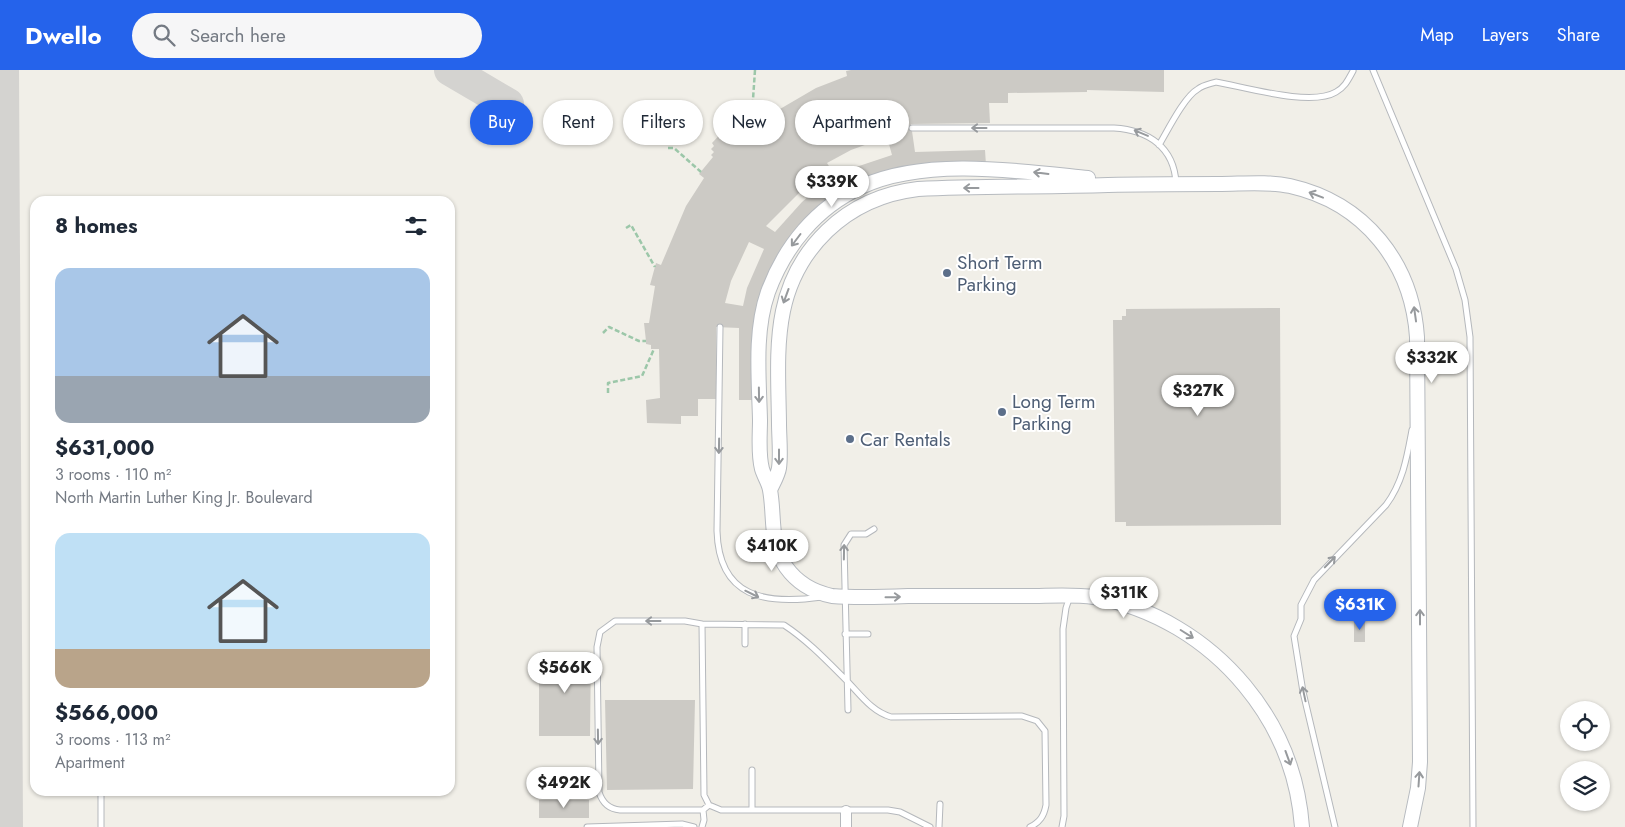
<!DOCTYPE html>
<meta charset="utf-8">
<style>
:root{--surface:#fff;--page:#f6f6f7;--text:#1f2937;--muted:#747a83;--accent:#2563eb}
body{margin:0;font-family:Jost,sans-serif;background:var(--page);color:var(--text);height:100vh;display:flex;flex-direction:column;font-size:19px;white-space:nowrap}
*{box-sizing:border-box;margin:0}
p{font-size:16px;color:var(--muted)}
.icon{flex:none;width:28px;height:28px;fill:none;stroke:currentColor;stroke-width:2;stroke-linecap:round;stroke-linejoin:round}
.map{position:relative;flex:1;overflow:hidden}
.side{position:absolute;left:30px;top:126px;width:425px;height:600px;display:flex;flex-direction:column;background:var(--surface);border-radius:15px;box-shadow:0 1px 4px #0004}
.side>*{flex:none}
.top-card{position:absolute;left:470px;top:30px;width:475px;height:45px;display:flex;gap:10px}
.fabs{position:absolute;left:1560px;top:631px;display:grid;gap:10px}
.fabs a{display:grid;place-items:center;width:50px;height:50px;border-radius:50%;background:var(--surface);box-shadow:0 1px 4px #0004;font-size:25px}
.price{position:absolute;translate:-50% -42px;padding:0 11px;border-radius:18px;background:#fff;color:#222;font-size:16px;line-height:32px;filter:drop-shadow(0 1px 2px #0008)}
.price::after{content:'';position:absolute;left:50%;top:30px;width:15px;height:11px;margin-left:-8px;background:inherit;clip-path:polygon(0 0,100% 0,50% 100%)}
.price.on{background:var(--accent);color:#fff}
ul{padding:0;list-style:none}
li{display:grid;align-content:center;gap:10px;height:265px;padding:0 25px}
li span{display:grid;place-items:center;height:155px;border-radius:15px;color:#555}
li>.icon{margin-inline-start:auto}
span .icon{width:90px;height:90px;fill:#fffc;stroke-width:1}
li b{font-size:21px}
h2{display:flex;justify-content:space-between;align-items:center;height:60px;padding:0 25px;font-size:21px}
.tag{padding:0 18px;border-radius:22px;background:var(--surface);box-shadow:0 1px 4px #0004;font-size:18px;line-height:45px}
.tag.on{background:var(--accent);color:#fff}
header{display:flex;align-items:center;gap:30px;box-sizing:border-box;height:70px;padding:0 25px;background:var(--accent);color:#fff}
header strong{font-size:24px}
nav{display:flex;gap:28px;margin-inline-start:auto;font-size:18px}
.search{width:350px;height:45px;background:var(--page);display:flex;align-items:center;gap:12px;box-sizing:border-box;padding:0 18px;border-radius:28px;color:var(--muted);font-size:19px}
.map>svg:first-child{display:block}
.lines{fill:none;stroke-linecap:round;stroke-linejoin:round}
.taxiway{stroke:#d4d3d0;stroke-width:32}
.building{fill:#cccac5;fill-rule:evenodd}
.lane-casing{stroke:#b5b8bc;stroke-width:7}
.street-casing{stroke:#b5b8bc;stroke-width:12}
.secondary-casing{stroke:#b6babf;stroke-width:16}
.path{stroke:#9cc7a9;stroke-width:2.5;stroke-dasharray:5 2.5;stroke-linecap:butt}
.lane{stroke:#fff;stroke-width:5}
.street{stroke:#fff;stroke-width:10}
.secondary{stroke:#fff;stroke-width:14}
.oneway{stroke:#979a9d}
.service-dot{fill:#5c6f8a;stroke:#fff;stroke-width:2}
.labels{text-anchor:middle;stroke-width:4;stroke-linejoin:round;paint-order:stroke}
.service-label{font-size:19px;fill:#4e5e75;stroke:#fff;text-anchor:start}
</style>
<header>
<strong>Dwello</strong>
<div class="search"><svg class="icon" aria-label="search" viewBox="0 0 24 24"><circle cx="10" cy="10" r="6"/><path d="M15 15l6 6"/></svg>Search here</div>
<nav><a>Map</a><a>Layers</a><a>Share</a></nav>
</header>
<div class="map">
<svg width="1625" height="757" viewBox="0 0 1625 757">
<rect width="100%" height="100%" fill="#f1efe8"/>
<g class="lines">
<path class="taxiway" d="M3,0l4,757
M450,0l58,34"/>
</g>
<path class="building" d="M851,0h313v22l-77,-2v2l-79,1v10h-19l1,20 -79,1 4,28 70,-2 1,15h-52l-122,47 -14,14 -22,31 -15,34 -8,109h-14v-72l-23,-1v72h-18v17h-17v8l-34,-1 -1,-23 14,-2 -1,-49h-8v-4l-5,-1v-3l-2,-18h5l6,-37 -5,-1 6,-22 5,2 25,-59 18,-28 -5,-4 14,-17 -2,-2 3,-3 -3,-3 3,-3 -2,-3 15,-16 3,3 3,-3 3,2 3,-2 3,3 16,-14 3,4 55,-32 31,-12 -1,-5zM887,67l5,18 -39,13 -17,9 -9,-14 24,-13zM811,111l6,8 -15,13 -27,30 -9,-6zM749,172l15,7 -17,39 -4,18 -18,-3 6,-22z
M1280,238l1,217 -155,1v-4h-11l-2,-202h9v-4h4v-7z
M1354,550h11v22h-11z
M539,582h52l-1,84h-51z
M605,630h90l-2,89 -86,1z
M539,730h50v18h-50z"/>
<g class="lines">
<g class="lane-casing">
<path id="lane" d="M1373,0l83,199 9,31 5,37 3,490
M912,58h202c34,2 60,19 62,55
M1159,75c9,-15 25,-48 39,-56 5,-4 12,-5 18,-7 29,5 95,25 120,10 9,-5 12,-12 17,-21
M720,257l-3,204c2,67 48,74 105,66
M702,554l-17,-3h-70l-15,11 -3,15 2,145c3,10 10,17 21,18h83l6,-5
M745,554v20
M845,564h23
M848,640l-4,-165 7,-11h15l8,-5
M752,700v40
M101,721v36
M587,757l95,-3 12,3
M702,757l2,-7 -1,-10
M930,757l-30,-15 -12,-2h-167l-12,-5 -5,-10 -2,-171 82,1c23,15 43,36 62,55 14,14 25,31 45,37l131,-1 15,5 8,10 1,74c-2,11 -6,17 -16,22
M939,757l1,-23
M1062,757l2,-11 -1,-187 3,-21 4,-12
M1335,757l-32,-135 -9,-56 7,-17v-14l13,-25 72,-75c17,-23 21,-48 26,-75"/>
</g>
<g class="street-casing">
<path id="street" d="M846,741v16"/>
</g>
<g class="secondary-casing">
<path id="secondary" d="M1088,108c-68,-7 -163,-21 -227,9 -45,21 -76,59 -93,105 -14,40 -9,86 -8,128 0,15 -2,34 2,49 2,7 7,14 8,21 5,27 -1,52 16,77 12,17 27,25 46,29 25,2 51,1 76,0 39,0 79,0 118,0 22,0 46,-2 68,1 59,10 113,43 151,89 34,41 53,87 57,141
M770,420c3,-7 8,-15 9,-22 2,-14 0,-31 0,-45 -1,-72 -9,-137 48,-192 25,-24 57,-38 91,-42 63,-3 127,-2 190,-4 37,-1 74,-1 110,-1 24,0 49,-3 72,2 75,17 122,77 127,151l3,425 -2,26 -8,39"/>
</g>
<path class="path" d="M755,0l-3,44 3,4
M668,78h6l27,24
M626,158l5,-3 24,42
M603,263l6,-6 30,14h7
M608,323v-10l34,-7 12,-27"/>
<use href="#lane" class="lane"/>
<use href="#street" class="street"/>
<use href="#secondary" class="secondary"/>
</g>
<defs><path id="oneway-shaft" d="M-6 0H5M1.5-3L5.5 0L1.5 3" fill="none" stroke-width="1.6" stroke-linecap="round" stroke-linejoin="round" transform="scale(1.25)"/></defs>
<g class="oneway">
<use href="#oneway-shaft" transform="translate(979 58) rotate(-180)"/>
<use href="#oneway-shaft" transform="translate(1141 63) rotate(-157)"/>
<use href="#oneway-shaft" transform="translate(1041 103) rotate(-173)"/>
<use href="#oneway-shaft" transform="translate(971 118) rotate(180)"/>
<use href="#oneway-shaft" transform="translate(1316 125) rotate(-159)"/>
<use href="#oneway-shaft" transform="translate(796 170) rotate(127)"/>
<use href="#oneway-shaft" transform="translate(786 226) rotate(110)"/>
<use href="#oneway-shaft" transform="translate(1415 244) rotate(-98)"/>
<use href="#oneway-shaft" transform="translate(759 325) rotate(89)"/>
<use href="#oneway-shaft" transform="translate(719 376) rotate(91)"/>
<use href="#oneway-shaft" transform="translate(779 387) rotate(90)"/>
<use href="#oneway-shaft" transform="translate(844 482) rotate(-89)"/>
<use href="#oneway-shaft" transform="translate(1330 492) rotate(-46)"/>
<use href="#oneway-shaft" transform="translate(752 524) rotate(26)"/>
<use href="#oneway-shaft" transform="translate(893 527) rotate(-1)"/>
<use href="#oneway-shaft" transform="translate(1420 547) rotate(-90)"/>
<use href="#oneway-shaft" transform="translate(653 551) rotate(180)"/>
<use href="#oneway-shaft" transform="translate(1187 564) rotate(32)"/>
<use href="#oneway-shaft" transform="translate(1304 624) rotate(-102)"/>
<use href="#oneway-shaft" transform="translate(598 667) rotate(89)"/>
<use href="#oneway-shaft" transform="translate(1288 688) rotate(70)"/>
<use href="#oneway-shaft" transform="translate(1419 709) rotate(-86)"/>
</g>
<g class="service-dot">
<circle cx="947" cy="203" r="5"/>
<circle cx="1002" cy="342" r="5"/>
<circle cx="850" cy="369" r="5"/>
</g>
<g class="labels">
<g class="service-label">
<text x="957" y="199">Short Term<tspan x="957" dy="22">Parking</tspan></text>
<text x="1012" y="338">Long Term<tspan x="1012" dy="22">Parking</tspan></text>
<text x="860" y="376">Car Rentals</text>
</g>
</g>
</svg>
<div class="fabs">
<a><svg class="icon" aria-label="locate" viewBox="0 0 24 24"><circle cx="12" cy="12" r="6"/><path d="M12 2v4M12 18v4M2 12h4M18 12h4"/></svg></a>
<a><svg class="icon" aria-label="layers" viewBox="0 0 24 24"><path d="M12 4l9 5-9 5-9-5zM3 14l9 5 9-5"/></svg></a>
</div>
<b class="price" style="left:832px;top:138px">$339K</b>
<b class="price" style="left:1432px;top:314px">$332K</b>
<b class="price" style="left:1198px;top:347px">$327K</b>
<b class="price" style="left:772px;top:502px">$410K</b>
<b class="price" style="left:1124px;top:549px">$311K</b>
<b class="price on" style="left:1360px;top:561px">$631K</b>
<b class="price" style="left:565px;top:624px">$566K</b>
<b class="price" style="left:564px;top:739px">$492K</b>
<div class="top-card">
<a class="tag on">Buy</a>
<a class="tag">Rent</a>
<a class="tag">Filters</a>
<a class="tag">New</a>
<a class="tag">Apartment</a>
</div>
<section class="side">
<h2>8 homes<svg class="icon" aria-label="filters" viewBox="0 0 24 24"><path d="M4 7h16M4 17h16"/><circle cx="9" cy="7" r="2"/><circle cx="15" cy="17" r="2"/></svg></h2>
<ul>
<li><span style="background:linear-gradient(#a9c7e8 70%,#9aa5b1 0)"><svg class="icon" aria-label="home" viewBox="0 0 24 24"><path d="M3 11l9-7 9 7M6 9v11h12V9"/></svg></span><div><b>$631,000</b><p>3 rooms · 110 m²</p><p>North Martin Luther King Jr. Boulevard</p></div></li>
<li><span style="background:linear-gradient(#bfe0f5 75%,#b9a48a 0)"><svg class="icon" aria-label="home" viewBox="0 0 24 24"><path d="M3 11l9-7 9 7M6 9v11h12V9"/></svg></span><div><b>$566,000</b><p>3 rooms · 113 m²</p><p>Apartment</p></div></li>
</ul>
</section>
</div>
